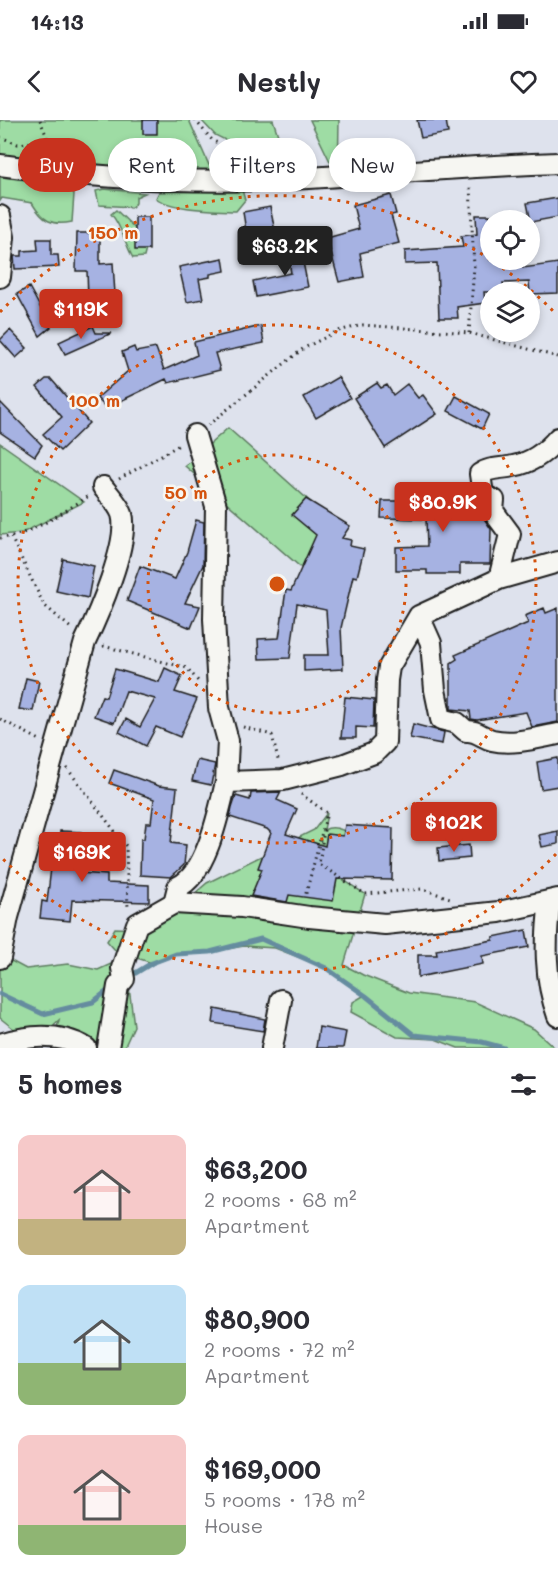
<!DOCTYPE html>
<meta charset="utf-8">
<style>
:root{--surface:#fff;--page:#f2f2f3;--text:#2b2b33;--muted:#7c7c81;--accent:#c8321e}
body{margin:0;font-family:Mali,sans-serif;background:var(--page);color:var(--text);height:100vh;display:flex;flex-direction:column;font-size:22px;white-space:nowrap}
*{box-sizing:border-box;margin:0}
p{font-size:20px;color:var(--muted)}
.icon{flex:none;width:33px;height:33px;fill:none;stroke:currentColor;stroke-width:2;stroke-linecap:round;stroke-linejoin:round}
.map{position:relative;height:928px;overflow:hidden}
.sheet{display:flex;flex-direction:column;background:var(--surface);flex:1}
.sheet>*{flex:none}
.top-card{position:absolute;left:18px;top:18px;width:522px;height:54px;display:flex;gap:12px}
.tools{position:absolute;left:480px;top:90px;display:grid;gap:12px}
.tools a{display:grid;place-items:center;width:60px;height:60px;border-radius:50%;background:var(--surface);box-shadow:0 3px 9px #0003;font-size:30px}
.price{position:absolute;translate:-50% -51px;padding:0 14px;border-radius:6px;background:var(--accent);color:#fff;font-size:20px;line-height:39px;filter:drop-shadow(0 2px 3px #0008)}
.price::after{content:'';position:absolute;left:50%;top:36px;width:18px;height:14px;margin-left:-9px;background:inherit;clip-path:polygon(0 0,100% 0,50% 100%)}
.price.current{background:#222;color:#fff}
ul{padding:0;list-style:none}
li{display:flex;align-items:center;gap:18px;height:150px;padding:0 18px}
li span{display:grid;place-items:center;flex:none;width:168px;height:120px;border-radius:12px;color:#555}
li>.icon{margin-inline-start:auto}
span .icon{width:72px;height:72px;fill:#fffc;stroke-width:1}
li b{font-size:26px}
h2{display:flex;justify-content:space-between;align-items:center;height:72px;padding:0 18px;font-size:26px}
.chip{padding:0 21px;border-radius:27px;background:var(--surface);box-shadow:0 3px 9px #0003;font-size:21px;line-height:54px}
.chip.current{background:var(--accent);color:#fff}
.status{display:flex;justify-content:space-between;align-items:center;height:42px;padding:0 30px;background:var(--surface);direction:ltr}
.status svg{height:16px;fill:currentColor}
header{display:flex;justify-content:space-between;align-items:center;height:78px;padding:0 18px;background:var(--surface);font-size:27px;font-weight:800}
.map>svg:first-child{display:block}
.green{fill:#9edca4;stroke:#5d7c60;stroke-width:1.5}
.lines{fill:none;stroke-linecap:round;stroke-linejoin:round}
.stream{stroke:#658c9f;stroke-width:5}
.building{fill:#a6b2e2;stroke:#1c1c1c;stroke-width:1.5}
.minor-casing{stroke:#1c1c1c;stroke-width:24}
.path{stroke:#1c1c1c;stroke-width:3;stroke-dasharray:1.5 4.5;stroke-linecap:butt}
.minor{stroke:#f6f6f2;stroke-width:20}
.ring{fill:none;stroke:#d4530e;stroke-width:3;stroke-dasharray:3 6}
.centre{fill:#d4530e;stroke:#f6f6f2;stroke-width:3}
.ring-label{font-size:18px;text-anchor:middle;font-weight:bold;fill:#d4530e;stroke:#f6f6f2;stroke-width:5;stroke-linejoin:round;paint-order:stroke}
</style>
<div class="status"><b>14:13</b><svg viewBox="0 0 49 12"><path d="M0 12V9h3v3zM5 12V6h3v6zM10 12V3h3v9zM15 12V0h3v12zM26 1h20v11H26zM47 4h2v5h-2z"/></svg></div>
<header><svg class="icon" aria-label="back" viewBox="0 0 24 24"><path d="M15 5l-7 7 7 7"/></svg>Nestly<svg class="icon" aria-label="heart" viewBox="0 0 24 24"><path d="M12 20l-8-8c-3-5 5-10 8-4 3-6 11-1 8 4z"/></svg></header>
<div class="map">
<svg width="558" height="928" viewBox="0 0 558 928">
<rect width="100%" height="100%" fill="#dee2ed"/>
<filter id="ink" filterUnits="userSpaceOnUse"><feTurbulence type="fractalNoise" baseFrequency=".0167" numOctaves="2"/><feDisplacementMap in="SourceGraphic" scale="12" xChannelSelector="R" yChannelSelector="G"/><feConvolveMatrix kernelMatrix="1 2 1 2 8 2 1 2 1" color-interpolation-filters="sRGB"/></filter>
<g filter="url(#ink)">
<path class="green" d="M0,0h189l20,45 86,14 -170,1 -74,-39 33,38 -84,-11z
M201,0h72l17,52 -75,-37z
M310,0h29l-1,58z
M0,57l65,7 9,10 -2,28c-21,4 -29,-1 -40,-19l-30,-5 -2,3z
M104,69l41,4 -9,4v6l-4,4 -33,-2 -3,-14z
M242,70l3,10 -9,11c-20,-1 -64,-1 -80,-13l3,-6z
M116,90l32,31 -4,16 -11,1c-8,-14 -11,-32 -22,-44z
M228,308l115,103 -29,48 -129,-113z
M0,323l84,59 -62,31 -22,2z
M327,693l-3,17c9,-5 20,0 28,6l-33,28 46,30 -21,71 19,10 46,18 66,9 59,27 21,19h-97l-23,-9 -38,-2 -46,-25 2,-10 12,-7 -39,-27 -51,-20 -31,-2 -34,6 -34,2 -24,9 -36,-12 -9,-10 8,-13 26,1 32,-17 34,-29 107,-53z
M0,835l26,14 42,-5 30,6 13,-6h15l8,62 -10,22h-64l-7,-4 6,-24 -26,24 -33,-26z"/>
<g class="lines">
<path class="stream" d="M129,857l23,-14 24,-9 34,-2 51,-13 65,29 40,28 48,39 68,7 22,6
M0,874l43,20 50,-12 18,-14"/>
</g>
<path class="building" d="M143,0h14v14h-14z
M417,0h29l2,13 -27,5z
M391,75l5,19 -5,1 8,28 -39,10 4,24 -25,5 -12,-44 32,-9 -6,-24z
M558,78v19l-27,5 -4,-19z
M270,87l5,24 -28,6 -4,-25z
M476,95h14v45h33v8l35,-5v30l-28,1 -1,-12 -26,1 1,9h-20l1,11 -28,4 1,11h-19l-2,-55 -32,1v-13l58,-4 -2,-11 16,-2z
M135,97h14v33h-14z
M77,113h23v31l13,-1 2,32 -27,2 -1,-26h-11z
M37,119h14v16h7l1,12 -44,2 -1,-13h8v-5l16,-1z
M300,127l8,40 -52,10 -3,-16 38,-8 -4,-23z
M223,138l2,13 -15,3v3l-11,2 4,20 -16,3 -8,-35z
M29,167l22,40 -11,9 -23,-42z
M93,206l3,7h16l-47,21 -6,-12z
M261,206l3,17 -49,10 5,17 -52,13 -2,-4 -60,29 -9,-10 31,-27 -6,-19 12,-5 2,5 20,-4 8,22 33,-15 -3,-13z
M10,210l17,18 -11,10 -16,-18z
M338,257l12,21 -34,20 -12,-21z
M46,259h5l38,44 -29,28 -17,-17 19,-17 -25,-30z
M377,263l4,5 6,-3 6,10 14,-11 11,14 5,-3 14,19 -52,34 -31,-50z
M456,276l33,18 -7,15 -34,-18z
M0,282l42,43 -7,11 -35,-24z
M454,371l1,11 18,-1 8,6 2,10 8,12 -1,35h-30v10h-33v-4h-31v-23l31,-1 -1,-27 -45,-1 1,-17h29v-5z
M306,379l44,27 -8,12 9,2 -1,6 14,3 -7,28 -4,-1 -12,52 2,41 -39,2v-16h25l-3,-45 -29,-6 -7,54 -31,1 -1,-20 21,-1 7,-48 5,1 25,-56 -24,-20z
M196,400l8,2 -1,43 -18,38 15,3 -9,22 -64,-27 13,-35 35,13 12,-27z
M63,439l31,7 -6,32 -32,-7z
M544,488l2,5 12,-5v114l-26,5 -6,-15 -49,8 -6,-1 -1,-8 -19,-2v-46l6,-4 -2,-4 73,-32 -3,-7z
M165,548l17,8 -7,16 22,7 -17,38 -24,-10 -10,19 -27,-14 7,-13 14,8 15,-28 -29,-8 -12,32 -20,-7 8,-20 4,1 9,-28 44,13z
M26,558l13,3 -6,30 -14,-2z
M345,577l29,3 -1,28 -17,-1v11h-15z
M413,604l31,8 -2,12 -32,-6z
M558,638v28l-17,3 -4,-27z
M197,640l18,4 -4,21 -19,-4z
M114,650l45,16 18,2 -6,55 15,2 -2,20 -13,12 -31,-2 1,-36h3l2,-16h5l3,-24 -45,-16z
M281,672l-4,8 20,9 -11,25 39,12 2,-12 16,2 2,-11 48,3 -1,52 -55,-1 -4,22 -44,-6 -2,7 -36,-6 11,-27 -4,-1 13,-35 -4,-4 -37,-12 2,-9 4,-12 14,4 1,-7z
M60,711l22,1 -2,41 27,2v8l42,2v17l-77,-2 -2,21 -30,-3 2,-17 5,1 4,-34 8,1z
M558,711v13l-16,3 -3,-12z
M469,725l1,13 -31,3 -1,-13z
M526,810l3,17 -47,9 1,8 -65,13v-22h19l-1,-5 57,-10v-3z
M215,889l50,10 -2,12 -50,-8z
M319,907l27,5 -3,16h-27z"/>
<g class="lines">
<g class="minor-casing">
<path id="minor" d="M0,45c96,13 194,19 290,14 90,-5 179,-13 268,-16
M0,96l4,21 -4,40
M195,315l21,71 -2,113 5,89 9,33 -2,41
M499,459l59,-17
M419,496l12,27 4,47 6,29 16,4 9,8c10,-1 16,6 26,9 21,5 45,-2 66,-6
M550,781c-5,39 -6,77 8,115
M174,783l68,4 67,10 76,7 114,-12 59,-13
M0,838l8,-41 77,-275c13,-27 45,-100 37,-128 -3,-9 -13,-19 -19,-27
M0,924c29,-9 59,-12 86,4
M108,928l10,-62 6,-7 -2,-11 15,-44 37,-21 4,-16c29,-13 41,-76 48,-105l57,-2 59,-15 32,-12 11,-11 2,-62 2,-13 30,-51 80,-37 11,-45 -17,-23 1,-11 -11,-5 -3,-21c9,-7 22,-5 33,-8 18,-3 33,-14 45,-28
M272,928l9,-48"/>
</g>
<path class="path" d="M40,0l8,20 16,15
M195,0l18,21 51,20
M0,17l18,7 30,-4
M469,213l5,-66 -4,-81
M208,305l96,-77 34,-17 25,-6 106,8 89,24
M119,359l62,-35
M11,417l33,68 28,24
M0,418c31,-2 64,-27 89,-42
M103,526l84,22 11,13
M0,599l40,21
M243,607l29,8 7,29
M67,648l59,78 2,63
M301,674l26,19 -22,84
M324,710l-5,34 46,30 57,-5 28,9"/>
<use href="#minor" class="minor"/>
</g>
</g>
<g class="ring">
<circle cx="277" cy="464" r="129"/>
<circle cx="277" cy="464" r="259"/>
<path d="M556 734A388 388 0 0 1 0 736M0 192A388 388 0 0 1 556 194"/>
</g>
<circle cx="277" cy="464" r="9" class="centre"/>
<g class="ring-label">
<text x="113" y="119">150 m</text>
<text x="94" y="287">100 m</text>
<text x="186" y="379">50 m</text>
</g>
</svg>
<div class="tools">
<a><svg class="icon" aria-label="locate" viewBox="0 0 24 24"><circle cx="12" cy="12" r="6"/><path d="M12 2v4M12 18v4M2 12h4M18 12h4"/></svg></a>
<a><svg class="icon" aria-label="layers" viewBox="0 0 24 24"><path d="M12 4l9 5-9 5-9-5zM3 14l9 5 9-5"/></svg></a>
</div>
<b class="price current" style="left:285px;top:157px">$63.2K</b>
<b class="price" style="left:81px;top:220px">$119K</b>
<b class="price" style="left:443px;top:413px">$80.9K</b>
<b class="price" style="left:454px;top:733px">$102K</b>
<b class="price" style="left:82px;top:763px">$169K</b>
<div class="top-card">
<a class="chip current">Buy</a>
<a class="chip">Rent</a>
<a class="chip">Filters</a>
<a class="chip">New</a>
</div>
</div>
<section class="sheet">
<h2>5 homes<svg class="icon" aria-label="filters" viewBox="0 0 24 24"><path d="M4 7h16M4 17h16"/><circle cx="9" cy="7" r="2"/><circle cx="15" cy="17" r="2"/></svg></h2>
<ul>
<li><span style="background:linear-gradient(#f6c9c9 70%,#c2b280 0)"><svg class="icon" aria-label="home" viewBox="0 0 24 24"><path d="M3 11l9-7 9 7M6 9v11h12V9"/></svg></span><div><b>$63,200</b><p>2 rooms · 68 m²</p><p>Apartment</p></div></li>
<li><span style="background:linear-gradient(#bfe0f5 65%,#8fb573 0)"><svg class="icon" aria-label="home" viewBox="0 0 24 24"><path d="M3 11l9-7 9 7M6 9v11h12V9"/></svg></span><div><b>$80,900</b><p>2 rooms · 72 m²</p><p>Apartment</p></div></li>
<li><span style="background:linear-gradient(#f6c9c9 75%,#8fb573 0)"><svg class="icon" aria-label="home" viewBox="0 0 24 24"><path d="M3 11l9-7 9 7M6 9v11h12V9"/></svg></span><div><b>$169,000</b><p>5 rooms · 178 m²</p><p>House</p></div></li>
</ul>
</section>
